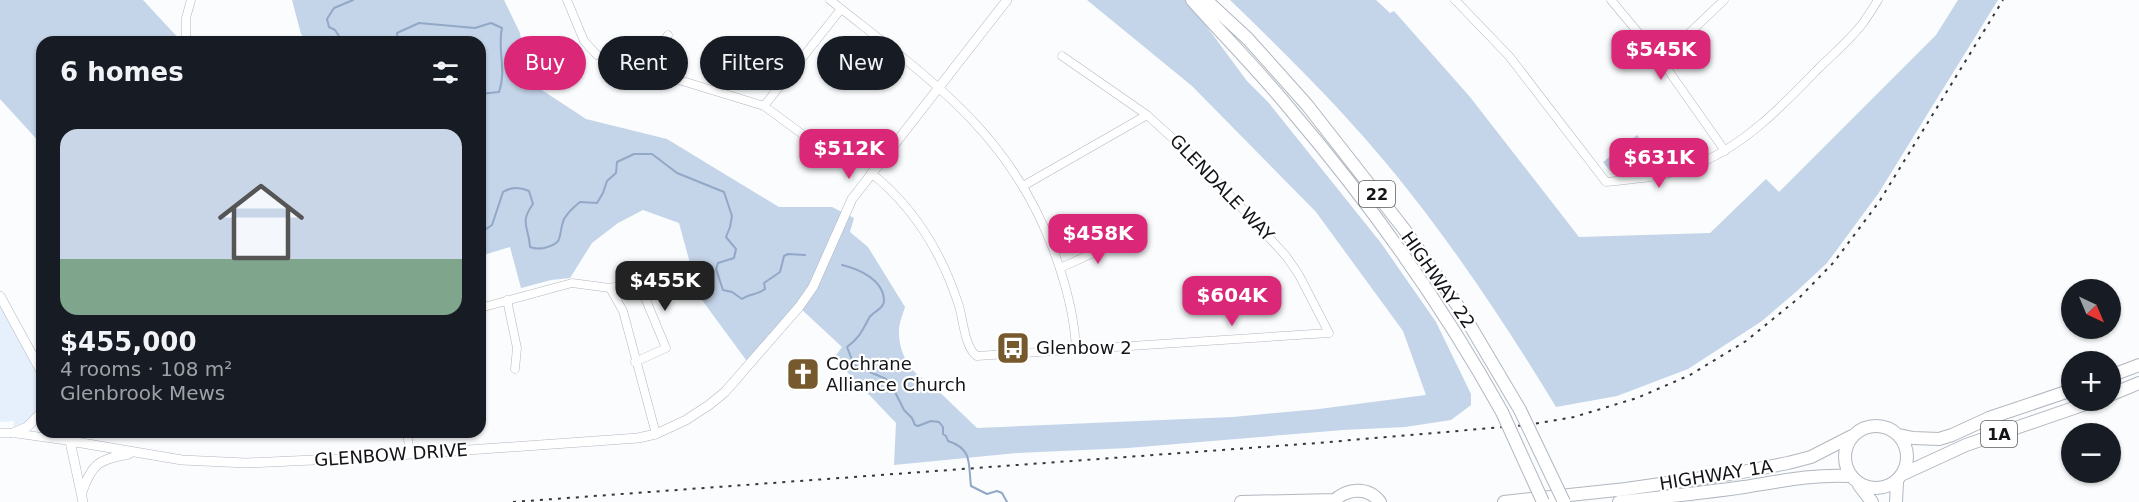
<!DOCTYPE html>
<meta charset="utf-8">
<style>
:root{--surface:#171b24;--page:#20242c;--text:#f1f3f6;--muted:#9ea1a6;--accent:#db2777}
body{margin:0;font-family:"DejaVu Sans",sans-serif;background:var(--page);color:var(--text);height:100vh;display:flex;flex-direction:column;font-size:22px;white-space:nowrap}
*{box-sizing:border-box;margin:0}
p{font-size:20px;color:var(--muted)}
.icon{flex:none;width:33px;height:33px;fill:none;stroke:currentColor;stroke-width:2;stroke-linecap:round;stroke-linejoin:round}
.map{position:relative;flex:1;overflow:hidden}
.side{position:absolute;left:36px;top:36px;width:450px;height:402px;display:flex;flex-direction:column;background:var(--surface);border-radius:18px;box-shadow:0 2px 4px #0004}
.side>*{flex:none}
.guide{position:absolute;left:504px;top:36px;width:570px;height:54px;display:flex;gap:12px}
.needle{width:39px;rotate:136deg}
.tools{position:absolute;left:2061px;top:279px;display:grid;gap:12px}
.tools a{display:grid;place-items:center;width:60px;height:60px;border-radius:50%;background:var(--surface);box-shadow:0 2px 4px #0004;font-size:30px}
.price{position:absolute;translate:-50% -51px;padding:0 14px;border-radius:12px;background:var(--accent);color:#fff;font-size:20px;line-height:39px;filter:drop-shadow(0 2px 3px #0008)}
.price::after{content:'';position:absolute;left:50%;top:36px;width:18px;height:14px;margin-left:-9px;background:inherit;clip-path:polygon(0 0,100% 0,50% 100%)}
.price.on{background:#222;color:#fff}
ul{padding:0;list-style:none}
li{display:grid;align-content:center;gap:12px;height:318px;padding:0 24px}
li span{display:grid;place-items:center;height:186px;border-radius:18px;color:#555}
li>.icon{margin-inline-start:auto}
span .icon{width:108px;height:108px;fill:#fffc;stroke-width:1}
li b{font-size:26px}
h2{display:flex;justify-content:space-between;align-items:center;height:72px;padding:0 24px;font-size:26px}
.tag{padding:0 21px;border-radius:27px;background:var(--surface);box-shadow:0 2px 4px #0004;font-size:21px;line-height:54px}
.tag.on{background:var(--accent);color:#fff}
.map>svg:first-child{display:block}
.built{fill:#e6f0fc}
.green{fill:#c4d4e9}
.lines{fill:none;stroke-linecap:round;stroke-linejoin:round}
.stream{stroke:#92a8c6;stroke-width:2}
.minor-casing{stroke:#b1b7c0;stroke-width:9}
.tertiary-casing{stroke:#b1b7c0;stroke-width:10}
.primary-casing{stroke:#b1b7c0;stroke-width:14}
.minor{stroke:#fff;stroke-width:8}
.tertiary{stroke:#fff;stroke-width:9}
.primary{stroke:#fff;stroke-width:12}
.rail{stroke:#343639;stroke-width:2;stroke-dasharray:3 6;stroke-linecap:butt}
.primary-bridge-casing{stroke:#b1b7c0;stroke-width:14;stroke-linecap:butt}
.primary-bridge{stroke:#fff;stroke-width:12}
.labels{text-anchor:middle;stroke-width:4.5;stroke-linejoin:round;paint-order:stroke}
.shield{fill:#fff;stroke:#595a5d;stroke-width:1.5}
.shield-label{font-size:16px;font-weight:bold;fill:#121417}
.street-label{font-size:18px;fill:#121417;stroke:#fff}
.poi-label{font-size:18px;fill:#121417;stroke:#fff;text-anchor:start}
</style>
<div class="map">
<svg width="2139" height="502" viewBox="0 0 2139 502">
<rect width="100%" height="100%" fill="#fafcfd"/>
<path class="built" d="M0,296l36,66 6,18v30l-29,23 1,-12 -14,1z"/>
<path class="green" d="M0,0h143l39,42h-140v103l-42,-46z
M292,0h212l16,33 8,48 58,38 81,20 112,68h53l22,11 -4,14 18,15 37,60c-2,7 -6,16 -6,23 -1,21 11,44 30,52l48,46 256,-11 86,-8 107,-14 -23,-64 -87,-119 -124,-126 -105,-86h100l60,81 21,21 113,141 55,79 35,72v11l-20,15 -46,7 -62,3 -215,18 -111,5 -123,12 2,-42 -62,-65 8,-11 -43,-40 -50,57 -50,-68 -20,-73 -36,-13 -25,13 -26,20 -22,35 -19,2 -30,8 -11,-41 -30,9v-214h-172l-7,-8z
M1230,0h146l14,13 4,-2 76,86 109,140 131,-4 56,-54 13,13 157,-157 22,-35h40l-120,194 -51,69 -30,28 -35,30 -74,48 -71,27 -61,11c-49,-81 -101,-159 -160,-232 -51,-63 -109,-120 -166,-175z
M1637,135l26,32 -41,6 -12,-2 -7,-9z"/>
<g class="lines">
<path class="stream" d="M343,42l-8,-12 -6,-3 -2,-8 7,-11 19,-8
M383,42h4
M398,42l-1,-9 22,-10 56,5 16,-5 11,5c-5,22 5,42 -3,64l-19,2
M480,233l12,-8 11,-33c8,-5 17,-5 26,-1l4,13c-14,19 -4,23 -3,43 5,2 8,2 14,1 22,-5 13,-13 20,-29 3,-5 11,-13 16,-17l17,1 6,-10 4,-12 9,-8 1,-11 17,-8h18l25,19 47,19 8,24 -2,11 -4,10 10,12 -2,9 -16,5 -2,6 7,21 9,2 10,7c7,-5 15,-4 23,-10l-1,-6 16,-11 4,-16 4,-2 17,1
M842,265c17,4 42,15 42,36 0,8 -12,11 -15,17 -7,13 -9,19 -22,29l7,18 32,14 2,6 7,7 9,18 8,8 3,7 3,1 13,-5 8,1 4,5v7l3,2 2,5c25,8 20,22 23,45l16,8 10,-3 5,2 5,9"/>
<g class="minor-casing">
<path id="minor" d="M567,0l17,41 13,14 167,51 77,-97
M830,0c95,76 178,129 223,249 12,32 22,67 23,102
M1455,0l54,56 97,126c32,-3 64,-6 94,-19 46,-19 83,-58 118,-94 15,-15 32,-29 45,-46 5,-7 10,-15 15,-23
M1611,0l50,60 64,91
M191,42l-5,-5v-19l5,-18
M1062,56l85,59
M1661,60l63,-60
M652,71l6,-19 10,-17
M764,106l38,28
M871,173c43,34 71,80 88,133 4,13 6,43 18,50l352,-23 -30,-58 -13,-19 -83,-90 -56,-51 -124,71
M1060,268l51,-23 22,-1
M610,288l28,-7 28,67 -31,14
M507,300l10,48 -2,21
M480,308l92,-25 38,5 13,23 33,123
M407,432l3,22
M0,433h13l57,8"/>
</g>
<g class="tertiary-casing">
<path id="tertiary" d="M0,296l42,77
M68,432l15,70
M13,433l14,-6 15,-15
M70,441l112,19 64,3 110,-5 282,-20 18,-4 30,-14 23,-15 16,-13 74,-85 14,-20 39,-88 155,-199
M82,492c10,-29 18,-33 47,-38"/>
</g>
<g class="primary-casing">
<path id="primary" d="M1192,0c33,37 67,71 98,109 80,94 152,195 212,303
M1206,0l42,39 59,66 97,124 58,83 58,98
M2110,376l29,-11
M2110,395l29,-12
M1845 457a31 31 0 1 1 62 0a31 31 0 1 1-62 0Z
M1899,435l14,3 26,1 13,-4 37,-17 83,-28
M1903,474l63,-29 131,-45
M1859,485l13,17
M1241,502l94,-2
M1333,502c13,-14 35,-16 47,0
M1504,502l122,-13 111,-16 51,-10 23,-6 41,-21
M1619,502c42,-5 84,-9 125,-15 37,-6 70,-13 107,-11
M1896,502l1,-20"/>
</g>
<use href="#minor" class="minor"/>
<use href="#tertiary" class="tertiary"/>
<use href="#primary" class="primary"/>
<path class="rail" d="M513,502l804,-59 210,-18 47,-8 63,-19 53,-23 56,-34 54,-44 34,-35 45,-60 124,-202"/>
<g class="primary-bridge-casing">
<path id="primary-bridge" d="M1520,410l44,92
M1502,412l41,90"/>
</g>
<use href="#primary-bridge" class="primary-bridge"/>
</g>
<defs>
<g id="bus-square" transform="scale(1.725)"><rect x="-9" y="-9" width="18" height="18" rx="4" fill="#765a2d" stroke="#fff"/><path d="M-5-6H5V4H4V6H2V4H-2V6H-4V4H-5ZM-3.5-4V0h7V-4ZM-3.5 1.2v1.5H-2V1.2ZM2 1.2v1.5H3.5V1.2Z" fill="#fff"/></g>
<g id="church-square" transform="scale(1.725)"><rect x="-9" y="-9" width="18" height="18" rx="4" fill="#765a2d" stroke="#fff"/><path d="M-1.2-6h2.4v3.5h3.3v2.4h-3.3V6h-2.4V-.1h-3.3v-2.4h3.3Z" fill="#fff"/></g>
</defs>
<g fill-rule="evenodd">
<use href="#bus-square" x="1013" y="348"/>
<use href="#church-square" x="803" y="374"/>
</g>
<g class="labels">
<g class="shield">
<rect x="1359" y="181" width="36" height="26" rx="4.5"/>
<rect x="1981" y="421" width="36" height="26" rx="4.5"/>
</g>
<g class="shield-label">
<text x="1377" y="200">22</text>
<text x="1999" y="440">1A</text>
</g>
<g class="street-label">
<text transform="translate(1222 188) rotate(46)" y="6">GLENDALE WAY</text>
<text transform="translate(1438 280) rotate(55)" y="6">HIGHWAY 22</text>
<text transform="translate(391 455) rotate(-4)" y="6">GLENBOW DRIVE</text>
<text transform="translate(1716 475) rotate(-9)" y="6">HIGHWAY 1A</text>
</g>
<g class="poi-label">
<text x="1036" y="354">Glenbow 2</text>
<text x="826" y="370">Cochrane<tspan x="826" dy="21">Alliance Church</tspan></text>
</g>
</g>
</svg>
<div class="tools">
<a><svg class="needle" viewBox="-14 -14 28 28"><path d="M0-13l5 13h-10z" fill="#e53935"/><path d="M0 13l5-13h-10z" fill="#9ea1a6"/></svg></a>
<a>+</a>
<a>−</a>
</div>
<b class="price" style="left:1661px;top:81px">$545K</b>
<b class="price" style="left:849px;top:180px">$512K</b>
<b class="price" style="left:1659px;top:189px">$631K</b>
<b class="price" style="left:1098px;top:265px">$458K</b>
<b class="price on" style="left:665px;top:312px">$455K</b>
<b class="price" style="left:1232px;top:327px">$604K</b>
<div class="guide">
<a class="tag on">Buy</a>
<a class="tag">Rent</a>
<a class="tag">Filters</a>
<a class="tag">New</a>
</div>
<section class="side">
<h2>6 homes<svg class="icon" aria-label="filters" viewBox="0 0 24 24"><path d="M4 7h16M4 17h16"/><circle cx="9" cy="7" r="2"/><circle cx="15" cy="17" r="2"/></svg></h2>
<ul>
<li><span style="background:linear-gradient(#c9d6e8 70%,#7fa58c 0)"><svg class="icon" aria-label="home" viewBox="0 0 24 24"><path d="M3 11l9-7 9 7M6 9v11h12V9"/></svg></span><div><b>$455,000</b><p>4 rooms · 108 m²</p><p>Glenbrook Mews</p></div></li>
</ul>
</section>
</div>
